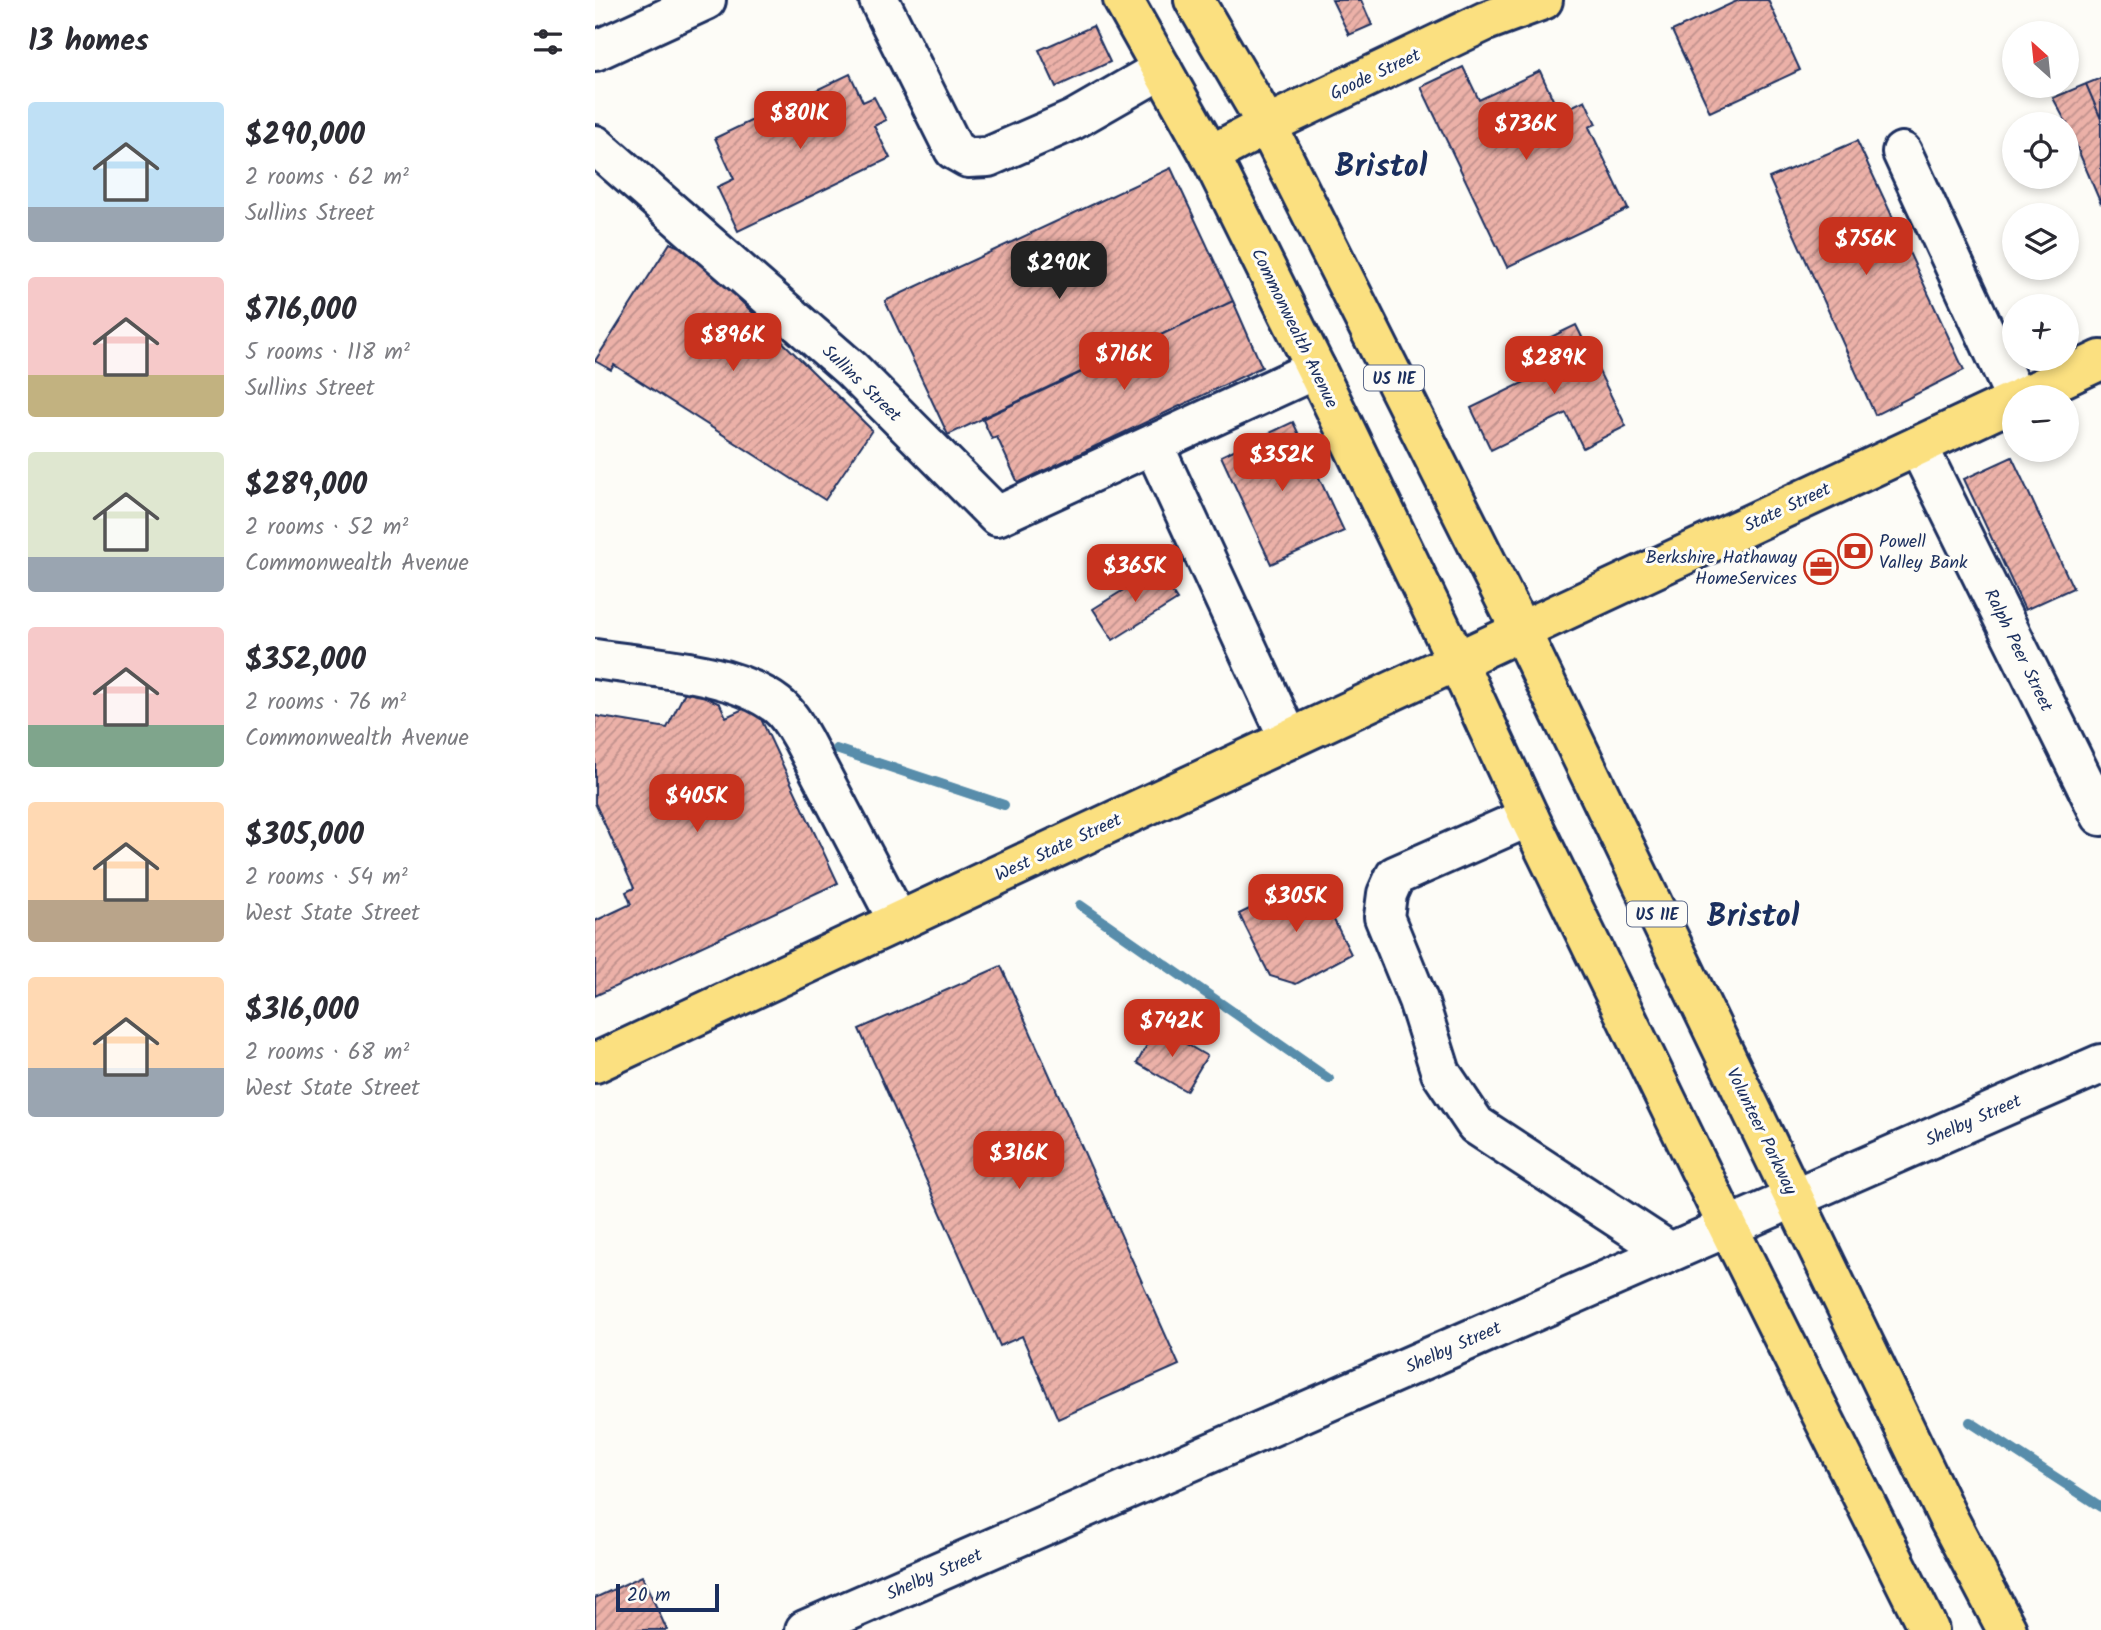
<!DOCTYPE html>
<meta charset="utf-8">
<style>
:root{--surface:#fff;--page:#f2f2f3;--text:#2b2b33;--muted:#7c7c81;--accent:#c8321e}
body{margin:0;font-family:Kalam,sans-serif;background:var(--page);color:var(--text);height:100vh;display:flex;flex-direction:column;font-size:26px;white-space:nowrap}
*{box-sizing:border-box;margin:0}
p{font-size:23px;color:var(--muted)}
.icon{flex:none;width:38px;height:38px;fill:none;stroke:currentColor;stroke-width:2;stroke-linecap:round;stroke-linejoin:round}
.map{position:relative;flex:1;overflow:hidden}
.details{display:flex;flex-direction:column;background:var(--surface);width:595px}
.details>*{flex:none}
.needle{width:46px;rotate:333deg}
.buttons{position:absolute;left:1407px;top:21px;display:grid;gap:14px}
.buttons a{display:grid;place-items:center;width:77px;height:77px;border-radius:50%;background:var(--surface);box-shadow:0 4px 10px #0003;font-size:35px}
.scale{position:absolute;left:21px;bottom:18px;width:103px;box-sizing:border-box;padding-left:7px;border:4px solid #1b2f5e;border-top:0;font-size:19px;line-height:24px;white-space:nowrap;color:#1b2f5e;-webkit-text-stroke:5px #fdfcf7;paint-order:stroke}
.price{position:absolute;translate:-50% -60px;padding:0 16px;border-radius:14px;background:var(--accent);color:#fff;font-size:23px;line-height:46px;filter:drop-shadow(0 2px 4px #0008)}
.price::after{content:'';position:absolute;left:50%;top:42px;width:21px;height:16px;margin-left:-10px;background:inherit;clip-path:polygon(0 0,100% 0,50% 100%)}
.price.selected{background:#222;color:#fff}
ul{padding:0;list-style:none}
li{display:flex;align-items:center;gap:21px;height:175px;padding:0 28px}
li span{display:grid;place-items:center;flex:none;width:196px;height:140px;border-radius:7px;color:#555}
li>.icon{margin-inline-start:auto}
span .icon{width:84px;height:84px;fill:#fffc;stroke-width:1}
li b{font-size:30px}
h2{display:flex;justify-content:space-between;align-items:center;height:84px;padding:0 28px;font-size:30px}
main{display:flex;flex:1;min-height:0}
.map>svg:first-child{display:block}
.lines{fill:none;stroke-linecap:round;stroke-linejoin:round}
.stream{stroke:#588dab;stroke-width:10}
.building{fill:url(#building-hatch);stroke:#1b2f5e;stroke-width:2}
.minor-casing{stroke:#1b2f5e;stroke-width:44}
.major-casing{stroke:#1b2f5e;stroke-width:44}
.highway-casing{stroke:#1b2f5e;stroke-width:44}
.minor{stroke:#fdfcf7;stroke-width:38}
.major{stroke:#fbe080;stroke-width:38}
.highway{stroke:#fbe080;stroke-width:38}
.labels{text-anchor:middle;stroke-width:6;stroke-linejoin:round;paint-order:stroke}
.shield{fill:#fdfcf7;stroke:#5f6c8c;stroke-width:2}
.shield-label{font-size:16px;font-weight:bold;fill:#1b2f5e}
.street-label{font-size:18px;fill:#1b2f5e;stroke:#fdfcf7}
.poi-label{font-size:18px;fill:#1b2f5e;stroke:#fdfcf7;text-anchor:start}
.town-label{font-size:32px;font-weight:bold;fill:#1b2f5e;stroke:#fdfcf7}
</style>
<main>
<section class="details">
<h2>13 homes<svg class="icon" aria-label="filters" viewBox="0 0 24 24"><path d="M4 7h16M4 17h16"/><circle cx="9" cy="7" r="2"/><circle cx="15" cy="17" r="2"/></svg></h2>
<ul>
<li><span style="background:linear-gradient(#bfe0f5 75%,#9aa5b1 0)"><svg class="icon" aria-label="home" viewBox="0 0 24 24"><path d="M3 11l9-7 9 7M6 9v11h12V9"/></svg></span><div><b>$290,000</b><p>2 rooms · 62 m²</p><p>Sullins Street</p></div></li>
<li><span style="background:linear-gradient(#f6c9c9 70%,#c2b280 0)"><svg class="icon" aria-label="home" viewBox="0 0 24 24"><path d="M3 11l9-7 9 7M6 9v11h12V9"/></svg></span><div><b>$716,000</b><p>5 rooms · 118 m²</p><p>Sullins Street</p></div></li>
<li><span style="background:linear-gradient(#dfe7d0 75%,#9aa5b1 0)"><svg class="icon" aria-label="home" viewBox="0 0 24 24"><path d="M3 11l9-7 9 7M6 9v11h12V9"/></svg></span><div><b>$289,000</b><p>2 rooms · 52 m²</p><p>Commonwealth Avenue</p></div></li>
<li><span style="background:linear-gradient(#f6c9c9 70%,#7fa58c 0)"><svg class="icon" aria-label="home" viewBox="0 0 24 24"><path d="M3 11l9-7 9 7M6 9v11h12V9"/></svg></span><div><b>$352,000</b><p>2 rooms · 76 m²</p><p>Commonwealth Avenue</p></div></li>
<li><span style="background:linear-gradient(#ffd9b3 70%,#b9a48a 0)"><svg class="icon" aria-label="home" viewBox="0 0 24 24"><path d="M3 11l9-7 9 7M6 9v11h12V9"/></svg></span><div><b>$305,000</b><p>2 rooms · 54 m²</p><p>West State Street</p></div></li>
<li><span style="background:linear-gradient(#ffd9b3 65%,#9aa5b1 0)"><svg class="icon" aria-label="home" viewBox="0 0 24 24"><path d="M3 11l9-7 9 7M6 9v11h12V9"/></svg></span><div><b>$316,000</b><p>2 rooms · 68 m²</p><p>West State Street</p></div></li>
</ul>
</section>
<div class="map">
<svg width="1506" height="1630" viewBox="0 0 1506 1630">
<defs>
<pattern id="building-hatch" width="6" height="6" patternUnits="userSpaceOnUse" patternTransform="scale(1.75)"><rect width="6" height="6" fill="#ecb1a8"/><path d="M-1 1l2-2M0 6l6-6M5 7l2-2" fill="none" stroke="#be908c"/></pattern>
</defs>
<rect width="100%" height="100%" fill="#fdfcf7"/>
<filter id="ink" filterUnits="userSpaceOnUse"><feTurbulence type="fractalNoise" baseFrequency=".0143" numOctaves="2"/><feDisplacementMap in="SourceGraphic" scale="14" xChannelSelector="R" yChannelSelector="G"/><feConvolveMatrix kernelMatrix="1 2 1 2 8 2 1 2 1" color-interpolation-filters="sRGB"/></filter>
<g filter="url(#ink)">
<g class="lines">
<path class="stream" d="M241,749l168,56
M485,905l249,174
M1375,1422l131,85"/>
</g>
<path class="building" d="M737,0h29l11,25 -23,10z
M1144,0h29l32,70 -90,42 -38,-81z
M498,26l17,36 -54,25 -17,-37z
M868,67l16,33 61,-29 19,42 26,-13 11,24 -7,3 39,82 -121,58 -86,-180z
M255,74l13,28 11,-5 12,23 -12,6 16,32 -152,73 -21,-44 17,-8 -19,-41z
M1506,78v41l-15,-35z
M1491,84l15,35v85l-34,-80 -14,-26z
M1262,141l107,229 -89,45 -106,-237z
M576,168l62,133 -285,134 -63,-134z
M75,243l21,9 181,178 -47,70 -211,-135 -3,5 -16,-9z
M638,301l29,66 -244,116 -21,-46 -5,2 -10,-21z
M981,325l50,101 -43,22 -17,-35 -75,37 -20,-42 70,-34 -13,-26z
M698,422l51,109 -73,33 -50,-108z
M1417,457l61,131 -48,22 -61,-131z
M562,569l20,31 -64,40 -20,-31z
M92,688l33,16 6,13 28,-13 84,179 -243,113v-75l36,-17 -5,-12 8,-4 -39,-85v-87l72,12z
M718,878l38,76 -55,30 -26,-8 -31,-62z
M406,966l178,399 -121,54 -36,-83 -22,10 -141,-317z
M562,1027l50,29 -21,35 -49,-28z
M47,1576l25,54h-72v-32z"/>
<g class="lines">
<g class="minor-casing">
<path id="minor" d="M284,0l75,150 14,8 20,-1 85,-37 89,-51
M0,51l111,-51
M0,145l256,224 146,147 319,-147
M1307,152l113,245
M558,444l136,295
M1323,446l183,370
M0,659c57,9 136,11 182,46 12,9 19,23 26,35l95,181
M934,817l-134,59 -8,18 -3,23 34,83 23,73 35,52 194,127
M210,1630l1296,-566"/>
</g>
<g class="major-casing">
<path id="major" d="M615,155l57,-30 219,-104 57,-21
M1427,397l79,-37
M0,1063l1419,-662"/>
</g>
<g class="highway-casing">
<path id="highway" d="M528,0l87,155 106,214 141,292 72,156 199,410 201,403
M599,0l73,125 254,506 427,887 59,112"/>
</g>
<use href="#minor" class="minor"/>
<use href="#major" class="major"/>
<use href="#highway" class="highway"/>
</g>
</g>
<defs>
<g id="bank-ring" transform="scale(1.75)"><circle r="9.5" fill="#fdfcf7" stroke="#c8321e" stroke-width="1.5"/><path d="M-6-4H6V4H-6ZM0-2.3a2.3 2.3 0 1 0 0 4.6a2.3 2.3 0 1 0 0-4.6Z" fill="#c8321e"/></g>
<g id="office-ring" transform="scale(1.75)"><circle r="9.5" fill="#fdfcf7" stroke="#c8321e" stroke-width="1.5"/><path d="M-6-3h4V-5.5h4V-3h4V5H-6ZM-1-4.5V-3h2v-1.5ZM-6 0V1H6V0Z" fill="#c8321e"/></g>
</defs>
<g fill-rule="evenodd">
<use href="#bank-ring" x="1260" y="551"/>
<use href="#office-ring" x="1226" y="567"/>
</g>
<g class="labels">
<g class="shield">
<rect x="769" y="365.5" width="60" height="25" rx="5"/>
<rect x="1032" y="901.5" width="60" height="25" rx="5"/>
</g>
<g class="shield-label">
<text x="799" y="384">US 11E</text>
<text x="1062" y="920">US 11E</text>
</g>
<g class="street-label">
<text transform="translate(780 74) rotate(-25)" y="6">Goode Street</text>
<text transform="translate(700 328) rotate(64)" y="6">Commonwealth Avenue</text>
<text transform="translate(267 383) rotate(44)" y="6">Sullins Street</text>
<text transform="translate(1192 507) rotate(-25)" y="6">State Street</text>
<text transform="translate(1424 650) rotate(64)" y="6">Ralph Peer Street</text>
<text transform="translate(463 847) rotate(-25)" y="6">West State Street</text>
<text transform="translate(1378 1120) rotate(-24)" y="6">Shelby Street</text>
<text transform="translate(1167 1131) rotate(64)" y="6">Volunteer Parkway</text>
<text transform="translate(858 1347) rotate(-24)" y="6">Shelby Street</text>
<text transform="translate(339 1574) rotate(-24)" y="6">Shelby Street</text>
</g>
<g class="poi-label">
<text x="1284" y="547">Powell<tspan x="1284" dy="21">Valley Bank</tspan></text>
<text x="1202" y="563" text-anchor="end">Berkshire Hathaway<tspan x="1202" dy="21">HomeServices</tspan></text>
</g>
<g class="town-label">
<text x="786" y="176">Bristol</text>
<text x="1158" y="926">Bristol</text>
</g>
</g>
</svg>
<div class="buttons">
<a><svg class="needle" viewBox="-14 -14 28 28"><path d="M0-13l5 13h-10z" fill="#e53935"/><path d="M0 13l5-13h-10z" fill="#7c7c81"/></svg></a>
<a><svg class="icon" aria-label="locate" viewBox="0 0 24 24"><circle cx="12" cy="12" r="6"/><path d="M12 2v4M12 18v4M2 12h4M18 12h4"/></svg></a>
<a><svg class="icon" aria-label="layers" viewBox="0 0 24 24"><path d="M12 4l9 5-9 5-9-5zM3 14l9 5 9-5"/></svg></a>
<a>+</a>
<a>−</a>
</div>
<div class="scale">20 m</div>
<b class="price" style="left:205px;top:151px">$801K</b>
<b class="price" style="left:931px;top:162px">$736K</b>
<b class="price" style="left:1271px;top:277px">$756K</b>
<b class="price selected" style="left:464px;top:301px">$290K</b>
<b class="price" style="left:138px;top:373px">$896K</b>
<b class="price" style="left:529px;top:392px">$716K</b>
<b class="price" style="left:959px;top:396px">$289K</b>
<b class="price" style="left:687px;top:493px">$352K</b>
<b class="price" style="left:540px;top:604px">$365K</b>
<b class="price" style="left:102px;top:834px">$405K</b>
<b class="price" style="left:701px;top:934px">$305K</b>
<b class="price" style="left:577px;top:1059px">$742K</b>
<b class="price" style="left:424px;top:1191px">$316K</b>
</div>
</main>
